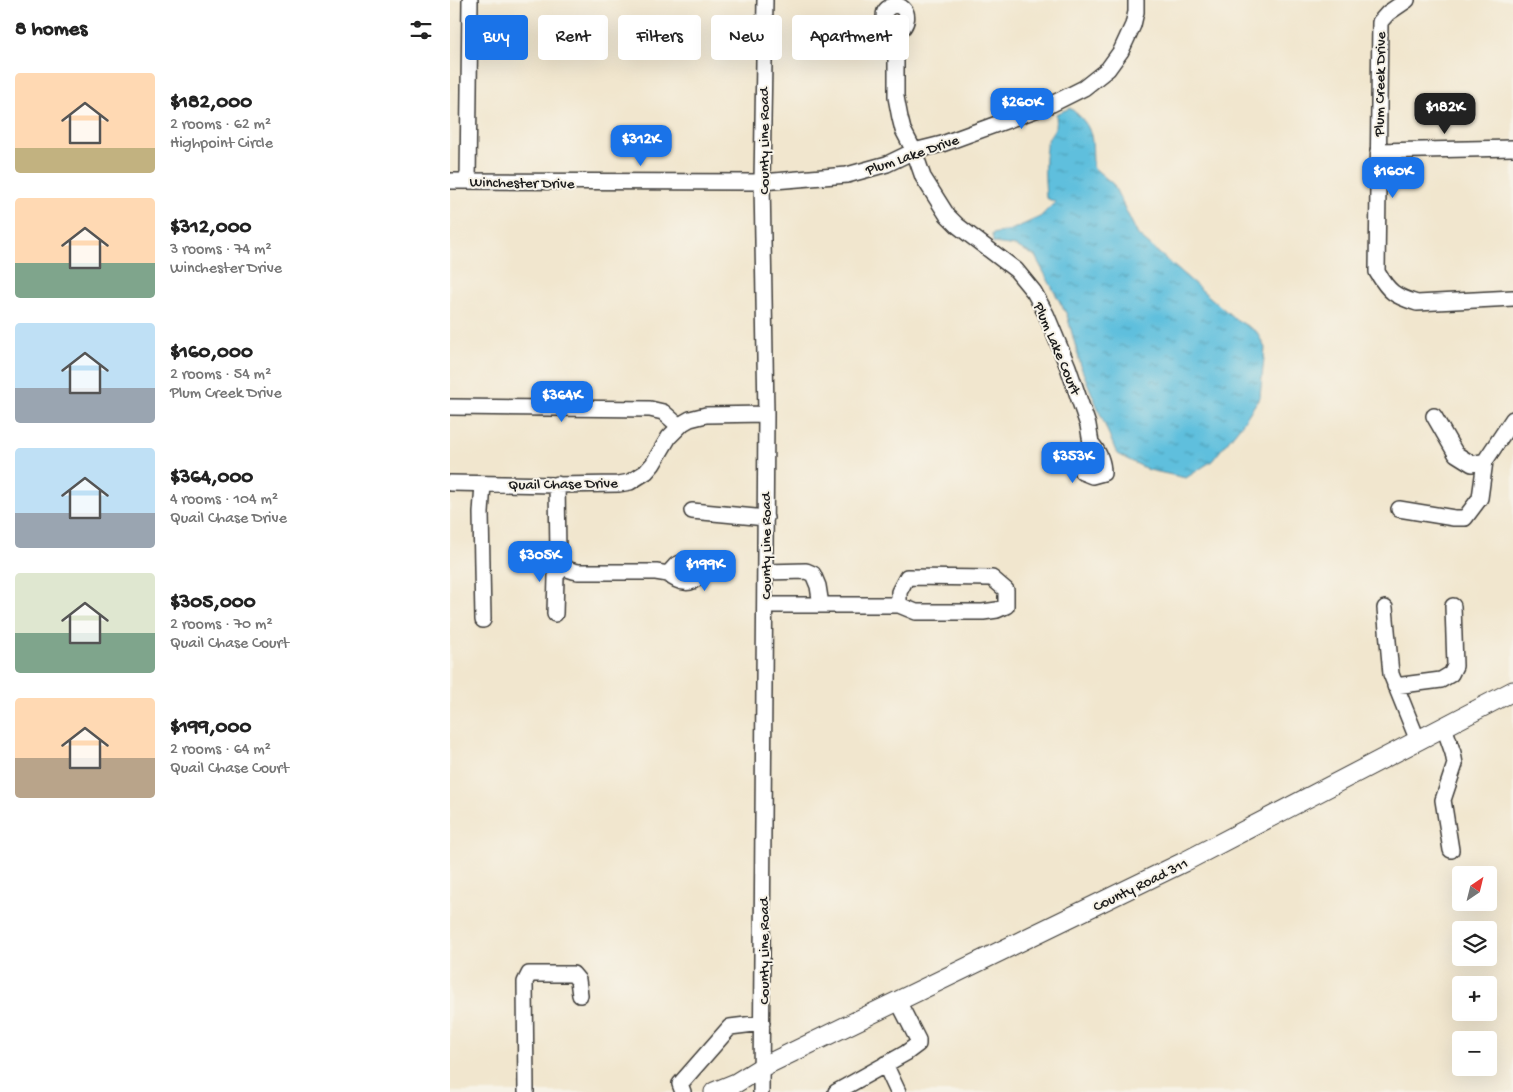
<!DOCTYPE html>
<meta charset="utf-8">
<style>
:root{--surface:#fff;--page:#f2f2f2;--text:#222;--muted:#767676;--accent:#1a73e8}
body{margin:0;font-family:"Gochi Hand",sans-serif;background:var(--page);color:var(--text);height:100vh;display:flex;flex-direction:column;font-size:19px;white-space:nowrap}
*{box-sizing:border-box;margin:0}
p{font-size:16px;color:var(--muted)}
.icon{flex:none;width:28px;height:28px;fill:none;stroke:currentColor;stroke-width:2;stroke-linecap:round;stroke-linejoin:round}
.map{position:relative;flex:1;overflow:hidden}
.drawer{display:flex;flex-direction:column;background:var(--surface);width:450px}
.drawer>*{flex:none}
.banner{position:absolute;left:15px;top:15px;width:475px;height:45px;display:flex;gap:10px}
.needle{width:32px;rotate:35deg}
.controls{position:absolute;left:1002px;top:866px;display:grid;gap:10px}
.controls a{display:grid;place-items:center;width:45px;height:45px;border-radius:5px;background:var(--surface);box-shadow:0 5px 20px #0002;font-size:25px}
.price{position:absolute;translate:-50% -42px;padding:0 11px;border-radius:10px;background:var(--accent);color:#fff;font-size:16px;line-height:32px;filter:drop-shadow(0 1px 2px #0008)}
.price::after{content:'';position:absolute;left:50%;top:30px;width:15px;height:11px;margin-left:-8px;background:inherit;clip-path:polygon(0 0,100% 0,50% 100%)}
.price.on{background:#222;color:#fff}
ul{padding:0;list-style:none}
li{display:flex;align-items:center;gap:15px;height:125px;padding:0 15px}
li span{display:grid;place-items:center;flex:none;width:140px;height:100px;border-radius:5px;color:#555}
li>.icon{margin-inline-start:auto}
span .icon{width:60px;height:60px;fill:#fffc;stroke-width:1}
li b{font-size:21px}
h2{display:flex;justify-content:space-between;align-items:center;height:60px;padding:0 15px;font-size:21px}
.tag{padding:0 18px;border-radius:5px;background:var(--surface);box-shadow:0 5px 20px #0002;font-size:18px;line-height:45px}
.tag.on{background:var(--accent);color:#fff}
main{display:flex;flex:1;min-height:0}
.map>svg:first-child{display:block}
.water{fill:url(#water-ripples);stroke:#3d6e7c}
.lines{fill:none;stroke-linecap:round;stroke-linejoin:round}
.minor-casing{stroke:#3c3a37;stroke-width:18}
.major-casing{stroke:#3c3a37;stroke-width:21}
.minor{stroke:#fff;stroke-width:15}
.major{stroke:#fff;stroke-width:19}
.labels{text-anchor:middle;stroke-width:4;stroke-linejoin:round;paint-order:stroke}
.street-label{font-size:15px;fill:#1c1c1c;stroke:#f7f3e8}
</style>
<main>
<section class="drawer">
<h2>8 homes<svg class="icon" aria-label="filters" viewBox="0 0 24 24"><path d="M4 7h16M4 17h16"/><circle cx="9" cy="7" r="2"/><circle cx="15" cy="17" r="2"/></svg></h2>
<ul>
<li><span style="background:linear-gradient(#ffd9b3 75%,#c2b280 0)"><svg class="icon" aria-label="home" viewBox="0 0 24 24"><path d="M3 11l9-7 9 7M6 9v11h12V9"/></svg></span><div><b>$182,000</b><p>2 rooms · 62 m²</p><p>Highpoint Circle</p></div></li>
<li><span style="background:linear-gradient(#ffd9b3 65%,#7fa58c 0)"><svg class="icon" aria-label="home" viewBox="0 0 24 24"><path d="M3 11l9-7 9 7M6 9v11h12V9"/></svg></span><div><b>$312,000</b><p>3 rooms · 74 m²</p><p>Winchester Drive</p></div></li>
<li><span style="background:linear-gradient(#bfe0f5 65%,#9aa5b1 0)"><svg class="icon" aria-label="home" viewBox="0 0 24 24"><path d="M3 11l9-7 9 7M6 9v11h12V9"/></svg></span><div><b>$160,000</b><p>2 rooms · 54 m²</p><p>Plum Creek Drive</p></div></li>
<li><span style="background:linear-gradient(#bfe0f5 65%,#9aa5b1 0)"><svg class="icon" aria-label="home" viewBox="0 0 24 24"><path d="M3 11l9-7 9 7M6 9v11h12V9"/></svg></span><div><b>$364,000</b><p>4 rooms · 104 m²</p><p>Quail Chase Drive</p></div></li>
<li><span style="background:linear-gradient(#dfe7d0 60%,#7fa58c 0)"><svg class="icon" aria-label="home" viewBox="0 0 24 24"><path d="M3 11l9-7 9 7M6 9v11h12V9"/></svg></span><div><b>$305,000</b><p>2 rooms · 70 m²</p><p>Quail Chase Court</p></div></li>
<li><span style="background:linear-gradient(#ffd9b3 60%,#b9a48a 0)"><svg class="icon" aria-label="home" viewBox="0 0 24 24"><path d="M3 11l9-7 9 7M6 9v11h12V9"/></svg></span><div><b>$199,000</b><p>2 rooms · 64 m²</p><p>Quail Chase Court</p></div></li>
</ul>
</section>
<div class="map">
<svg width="1063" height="1092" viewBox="0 0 1063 1092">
<defs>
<pattern id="water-ripples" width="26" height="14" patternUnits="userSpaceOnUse" patternTransform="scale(1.25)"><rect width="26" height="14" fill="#5ebfdd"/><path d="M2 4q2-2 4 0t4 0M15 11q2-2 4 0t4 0" fill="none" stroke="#4d9ab2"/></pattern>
</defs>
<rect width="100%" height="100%" fill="#f7f3e8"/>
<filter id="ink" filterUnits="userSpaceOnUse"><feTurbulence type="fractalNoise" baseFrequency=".02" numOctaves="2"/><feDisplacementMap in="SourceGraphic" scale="10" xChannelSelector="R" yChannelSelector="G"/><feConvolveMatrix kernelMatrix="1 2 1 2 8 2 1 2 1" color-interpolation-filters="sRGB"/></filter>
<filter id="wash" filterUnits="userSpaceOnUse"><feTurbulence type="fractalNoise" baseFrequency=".0096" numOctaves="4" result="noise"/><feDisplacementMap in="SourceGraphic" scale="20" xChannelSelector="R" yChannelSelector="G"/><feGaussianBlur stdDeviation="1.12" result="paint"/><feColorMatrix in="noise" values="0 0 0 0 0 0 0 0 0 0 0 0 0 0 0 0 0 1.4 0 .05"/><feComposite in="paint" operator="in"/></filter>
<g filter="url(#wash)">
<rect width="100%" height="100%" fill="#f1e6ce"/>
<path class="water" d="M620,108c25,19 22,30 23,59l20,17 25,51 96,83 23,14 8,16 -5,49 -18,27 -30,37 -26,17 -37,-8 -32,-16 -35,-84 -15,-55 -32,-59 -19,-10 -23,-3 -1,-9 19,-4 29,-13 15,-15 -9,-4c-1,-17 -3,-38 1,-55 4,-13 11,-12 9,-29z"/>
</g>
<g filter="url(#ink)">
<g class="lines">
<g class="minor-casing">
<path id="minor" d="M957,0l-19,13 -8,9 -3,250c12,20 17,24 40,31l96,-5
M446,5c16,4 12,22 0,29 -11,-9 -20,-25 0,-29z
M446,34v63l4,21 3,12 11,21 9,26 24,38 11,11 58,44 18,22 12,22 22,53 20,58 3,18
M928,151l135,-3
M0,181l312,1 85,-7 40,-11 27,-13 28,-7 110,-40 32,-16 24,-19 13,-18 12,-26 3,-13v-12
M18,181l2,-181
M0,407l200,2 13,3 16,14
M984,416l22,38 16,10 13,-3
M641,443c8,9 12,18 12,30l-11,3 -10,-4 -1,-7z
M0,483l105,2 64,-1 11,-2 16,-10 7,-8 16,-27 14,-14 7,-4 16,-4 60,-1
M107,484l1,71c2,12 9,15 20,17h78l12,2
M949,509l55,9h11l15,-20 5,-37 28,-42
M242,511l74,7
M238,560c25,6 6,37 -20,14l8,-9z
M315,605h56l-3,-19 -5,-12 -7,-3 -41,1
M371,605h78v-13l8,-15 85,1 14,12v16l-9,4 -14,2h-67l-17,-7
M935,608l6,66 27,67
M105,614l1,-38 7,-9
M33,620l-2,-107 2,-29
M945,686l46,-6 10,-6 4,-8 -2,-60
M994,727l9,26 2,11 -12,36 8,50
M435,1064l13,28
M76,1092l-1,-110 4,-8h44l5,6 2,15
M233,1092l-3,-8 50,-57 32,-4
M311,1092l5,-678 -4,-232 3,-182
M386,1092l70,-39 12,-9v-4l-20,-39"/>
</g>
<g class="major-casing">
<path id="major" d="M264,1092l22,-9 26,-16 422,-205 329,-171"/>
</g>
<use href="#minor" class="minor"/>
<use href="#major" class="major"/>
</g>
</g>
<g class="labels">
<g class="street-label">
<text transform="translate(929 84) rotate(-89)" y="5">Plum Creek Drive</text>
<text transform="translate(313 141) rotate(-90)" y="5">County Line Road</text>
<text transform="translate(462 154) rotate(-19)" y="5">Plum Lake Drive</text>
<text transform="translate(72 182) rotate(1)" y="5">Winchester Drive</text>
<text transform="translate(608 348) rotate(67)" y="5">Plum Lake Court</text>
<text transform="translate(113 483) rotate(-1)" y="5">Quail Chase Drive</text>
<text transform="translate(315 546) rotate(-90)" y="5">County Line Road</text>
<text transform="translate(690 884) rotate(-26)" y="5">County Road 311</text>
<text transform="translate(313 951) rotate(-90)" y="5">County Line Road</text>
</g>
</g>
</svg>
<div class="controls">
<a><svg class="needle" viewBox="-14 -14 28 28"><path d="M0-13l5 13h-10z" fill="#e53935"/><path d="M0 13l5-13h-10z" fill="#767676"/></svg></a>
<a><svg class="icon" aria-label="layers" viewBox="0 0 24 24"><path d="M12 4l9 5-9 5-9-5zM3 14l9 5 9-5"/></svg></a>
<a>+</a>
<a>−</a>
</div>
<b class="price" style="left:572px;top:130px">$260K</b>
<b class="price on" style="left:995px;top:135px">$182K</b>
<b class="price" style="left:191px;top:167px">$312K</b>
<b class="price" style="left:943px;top:199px">$160K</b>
<b class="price" style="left:112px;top:423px">$364K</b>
<b class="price" style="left:623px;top:484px">$353K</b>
<b class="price" style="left:90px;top:583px">$305K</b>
<b class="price" style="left:255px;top:592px">$199K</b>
<div class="banner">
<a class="tag on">Buy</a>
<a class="tag">Rent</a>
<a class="tag">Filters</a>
<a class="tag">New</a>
<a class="tag">Apartment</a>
</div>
</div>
</main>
